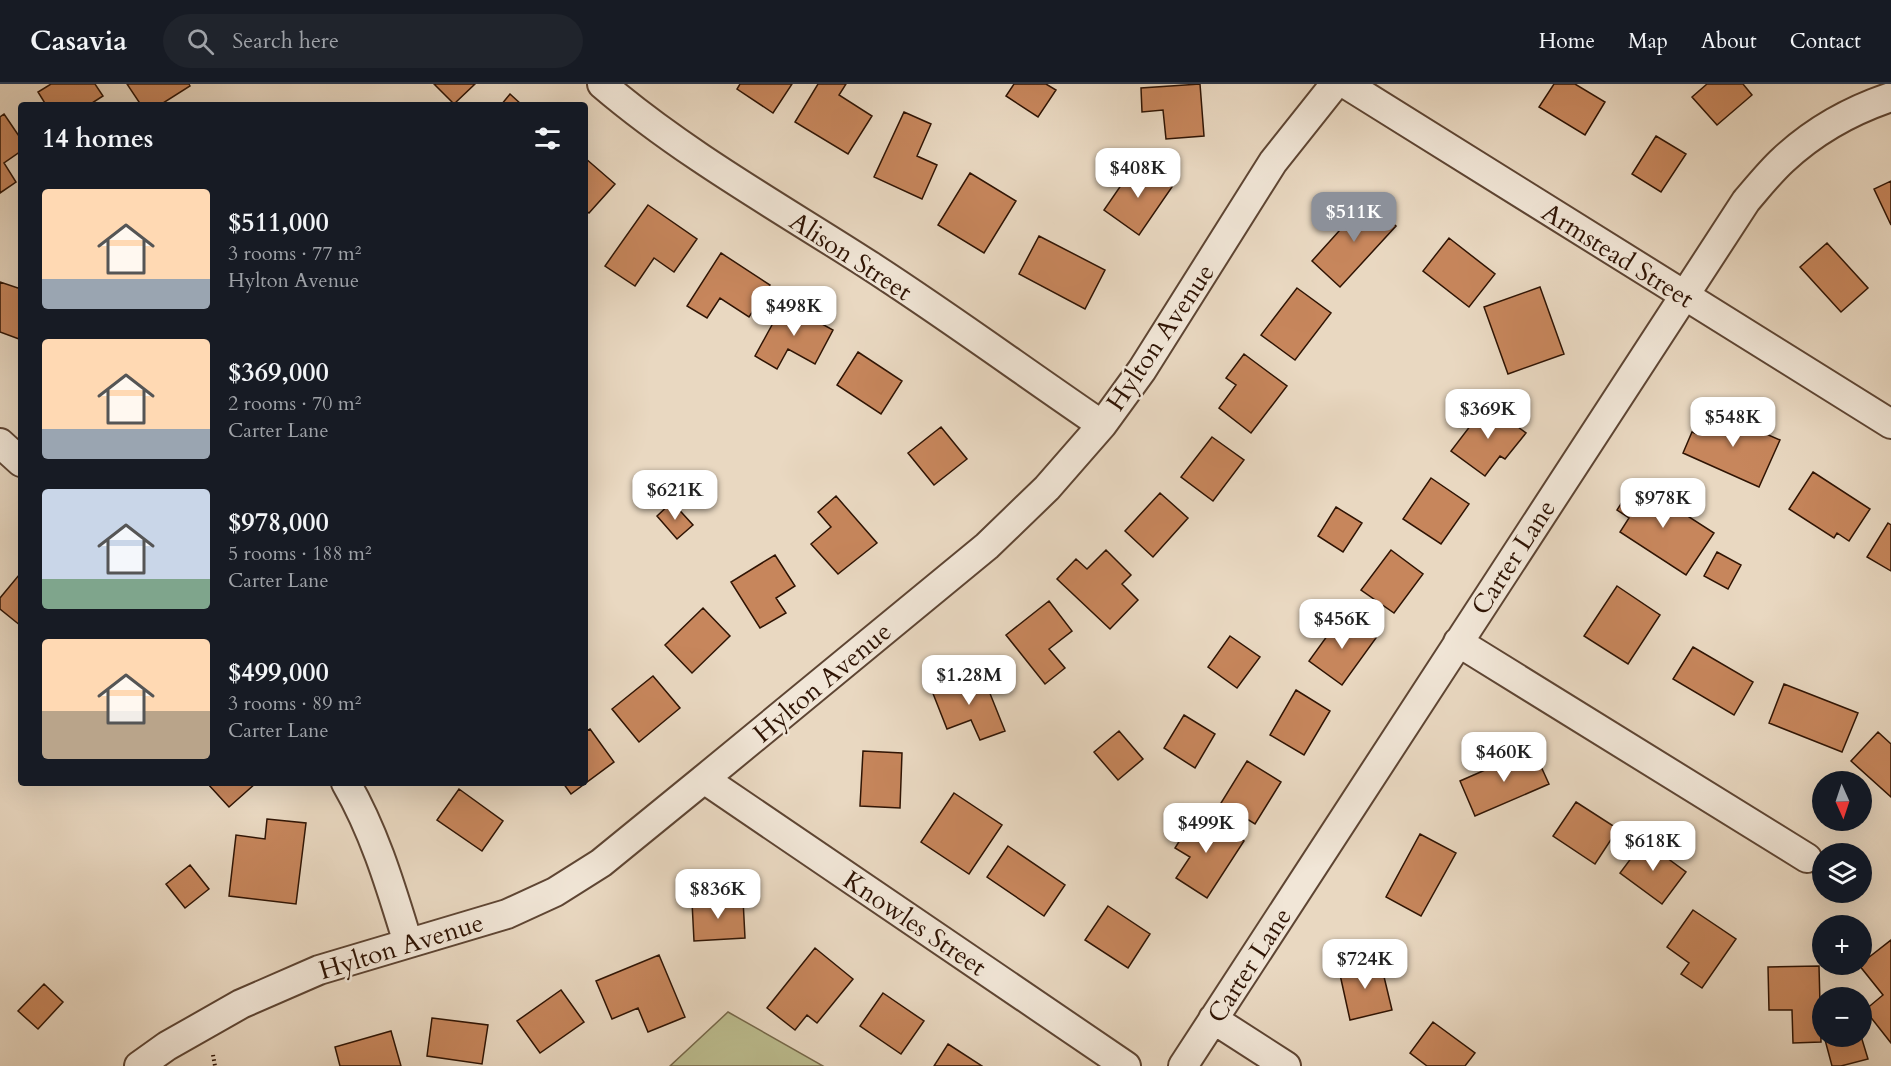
<!DOCTYPE html>
<meta charset="utf-8">
<style>
:root{--surface:#171b24;--page:#20242c;--text:#f1f3f6;--muted:#9ea1a6;--line:#363941;--accent:#8c9099}
body{margin:0;font-family:Cardo,serif;background:var(--page);color:var(--text);height:100vh;display:flex;flex-direction:column;font-size:22px;white-space:nowrap}
*{box-sizing:border-box;margin:0}
p{font-size:20px;color:var(--muted)}
.icon{flex:none;width:33px;height:33px;fill:none;stroke:currentColor;stroke-width:2;stroke-linecap:round;stroke-linejoin:round}
.map{position:relative;flex:1;overflow:hidden}
.sheet{position:absolute;left:18px;top:18px;width:570px;height:684px;display:flex;flex-direction:column;background:var(--surface);border-radius:6px;box-shadow:0 6px 24px #0002}
.sheet>*{flex:none}
.needle{width:39px;rotate:177deg}
.tools{position:absolute;left:1812px;top:687px;display:grid;gap:12px}
.tools a{display:grid;place-items:center;width:60px;height:60px;border-radius:50%;background:var(--surface);box-shadow:0 6px 24px #0002;font-size:30px}
.price{position:absolute;translate:-50% -51px;padding:0 14px;border-radius:12px;background:#fff;color:#222;font-size:20px;line-height:39px;filter:drop-shadow(0 2px 3px #0008)}
.price::after{content:'';position:absolute;left:50%;top:36px;width:18px;height:14px;margin-left:-9px;background:inherit;clip-path:polygon(0 0,100% 0,50% 100%)}
.price.selected{background:var(--accent);color:#fff}
ul{padding:0;list-style:none}
li{display:flex;align-items:center;gap:18px;height:150px;padding:0 24px}
li span{display:grid;place-items:center;flex:none;width:168px;height:120px;border-radius:6px;color:#555}
li>.icon{margin-inline-start:auto}
span .icon{width:72px;height:72px;fill:#fffc;stroke-width:1}
li b{font-size:26px}
h2{display:flex;justify-content:space-between;align-items:center;height:72px;padding:0 24px;font-size:26px}
header{display:flex;align-items:center;gap:36px;box-sizing:border-box;height:84px;padding:0 30px;background:var(--surface);border-bottom:2px solid var(--line)}
header strong{font-size:28px}
nav{display:flex;gap:33px;margin-inline-start:auto;font-size:21px}
.search{width:420px;height:54px;background:var(--page);display:flex;align-items:center;gap:15px;box-sizing:border-box;padding:0 21px;border-radius:33px;color:var(--muted);font-size:22px}
.map>svg:first-child{display:block}
.green{fill:#bcbd8f;stroke:#76684a;stroke-width:1.5}
.building{fill:#c7865c;stroke:#2f1404;stroke-width:1.5}
.lines{fill:none;stroke-linecap:round;stroke-linejoin:round}
.minor-casing{stroke:#5e4533;stroke-width:32}
.path{stroke:#2f1404;stroke-width:4;stroke-dasharray:1.5 3;stroke-linecap:butt}
.minor{stroke:#f1e6d7;stroke-width:28}
.labels{text-anchor:middle;stroke-width:5;stroke-linejoin:round;paint-order:stroke}
.street-label{font-size:26px;fill:#2f1404;stroke:#f1e6d7}
</style>
<header>
<strong>Casavia</strong>
<div class="search"><svg class="icon" aria-label="search" viewBox="0 0 24 24"><circle cx="10" cy="10" r="6"/><path d="M15 15l6 6"/></svg>Search here</div>
<nav><a>Home</a><a>Map</a><a>About</a><a>Contact</a></nav>
</header>
<div class="map">
<svg width="1891" height="982" viewBox="0 0 1891 982">
<rect width="100%" height="100%" fill="#e9d8c1"/>
<filter id="stains"><feTurbulence type="fractalNoise" baseFrequency=".00333" numOctaves="4"/><feColorMatrix values="0 0 0 0 .2 0 0 0 0 .09 0 0 0 0 .02 0 0 0 .5 -.17"/></filter>
<radialGradient id="worn" r=".72"><stop offset=".6" stop-color="#630" stop-opacity="0"/><stop offset="1" stop-color="#630" stop-opacity=".3"/></radialGradient>
<path class="green" d="M728,928l95,54h-153z"/>
<path class="building" d="M51,0h44l8,12 -14,9h-43l-8,-13z
M127,0h62l1,2 -30,19h-19z
M434,0h41l-21,20z
M740,0h52l-19,29 -36,-24z
M818,0h28l-7,11 33,21 -24,38 -53,-32z
M1014,0h32l10,6 -18,27 -32,-21z
M1200,0l4,52 -38,3 -3,-29 -21,2 -1,-24z
M1554,0h21l30,18 -20,33 -46,-28z
M1707,0h36l9,11 -35,30 -25,-28z
M510,10l12,11h-21z
M904,28l27,12 -14,32 20,9 -15,34 -48,-22z
M4,30l17,25v12l-17,12 12,19 -16,11v-76z
M1656,52l30,18 -25,38 -29,-18z
M585,74l30,26 -26,29 -4,-3z
M1137,78l35,25 -33,48 -35,-25z
M970,89l46,28 -32,52 -46,-28z
M1891,97v44l-17,-36z
M1367,116l29,26 -56,61 -28,-26z
M648,121l49,34 -23,33 -20,-14 -19,28 -30,-20z
M1039,152l66,34 -20,39 -66,-35z
M1449,154l46,36 -26,33 -46,-36z
M1827,159l41,45 -27,24 -41,-45z
M721,169l49,32 -21,32 -29,-19 -13,20 -20,-12z
M0,198l21,7v43l-2,7 -19,-7z
M1540,203l24,67 -56,20 -24,-67z
M1297,204l34,25 -36,47 -34,-25z
M784,219l49,27 -18,34 -27,-15 -11,20 -22,-13z
M858,268l44,29 -21,33 -44,-29z
M1244,270l43,32 -36,47 -32,-25 17,-23 -10,-7z
M1487,320l39,29 -21,26 -5,-3 -15,20 -34,-25z
M1711,326l69,30 -21,47 -76,-34 9,-21 8,3z
M941,343l26,32 -33,26 -26,-32z
M1212,353l32,23 -31,41 -32,-24z
M1813,388l57,37 -21,32 -12,-8 -3,5 -45,-29z
M1431,394l38,26 -28,40 -38,-25z
M1635,398l79,51 -28,42 -66,-43 9,-14 -12,-8z
M1160,409l28,25 -35,39 -28,-26z
M836,412l41,47 -39,31 -27,-30 20,-17 -13,-15z
M672,418l21,23 -16,14 -20,-23z
M1336,423l26,16 -19,29 -25,-16z
M1888,439l3,2v46l-24,-14z
M1106,466l25,25 -9,9 16,16 -28,29 -53,-50 19,-20 11,10z
M1391,466l32,24 -29,39 -33,-23z
M1717,468l24,13 -13,24 -24,-13z
M775,471l20,31 -19,12 10,15 -26,15 -29,-46z
M19,491l2,2v49l-21,-17v-11z
M1617,502l43,29 -32,49 -44,-28z
M1049,517l23,30 -23,18 16,19 -20,16 -39,-49z
M703,524l27,28 -38,37 -27,-28z
M1343,530l33,24 -34,47 -33,-24z
M1230,552l30,21 -23,31 -29,-21z
M1693,563l60,35 -19,33 -61,-36z
M981,587l24,60 -25,9 -9,-20 -24,9 -15,-38z
M653,592l27,32 -41,34 -27,-33z
M1784,600l74,29 -16,39 -73,-29z
M1296,606l34,21 -26,44 -34,-20z
M1184,631l31,19 -20,34 -31,-20z
M590,645l24,33 -43,32 -8,-11h22v-51z
M1119,647l24,28 -25,21 -24,-28z
M1878,648l13,12v53l-40,-36z
M1533,665l16,35 -74,32 -15,-35z
M863,667l39,2 -2,55 -40,-2z
M1247,677l34,21 -26,42 -34,-21z
M207,699h49l-27,24z
M459,705l44,32 -21,30 -45,-31z
M954,709l48,32 -33,49 -48,-32z
M1576,718l42,27 -23,35 -42,-28z
M1198,727l46,30 -37,57 -31,-20 14,-21 -15,-9z
M267,735l39,4 -10,81 -67,-8 7,-61 29,4z
M1420,750l36,19 -35,63 -35,-19z
M1644,757l42,31 -24,32 -42,-31z
M1008,762l57,39 -21,31 -57,-39z
M190,781l19,24 -24,19 -19,-24z
M743,815l2,39 -51,3 -2,-39z
M1108,822l42,28 -22,34 -43,-28z
M1693,826l43,29 -34,49 -21,-14 8,-11 -22,-16z
M1891,856v103l-26,-33 18,-15 -24,-30z
M815,864l38,31 -36,44 -10,-8 -12,15 -28,-22z
M659,871l26,62 -37,15 -10,-24 -26,11 -16,-38z
M1380,876l12,50 -42,10 -11,-50z
M1819,882l2,76 -28,1 -1,-33h-23l-1,-43z
M44,900l19,18 -25,27 -20,-18z
M561,906l23,32 -44,31 -23,-32z
M883,909l41,28 -23,33 -41,-28z
M432,934l56,7 -6,39 -55,-8z
M1433,938l42,31 -10,13h-38l-17,-13z
M391,947l10,35h-61l-5,-19z
M1824,952h37l7,23 -27,7h-9z
M948,960l34,22h-48z"/>
<g class="lines">
<g class="minor-casing">
<path id="minor" d="M602,0c82,70 177,123 267,181 79,51 155,107 233,160
M1346,0l545,340
M0,359l21,19
M1458,558l349,216
M704,695l422,287
M346,699c29,50 45,105 62,160
M1213,935l73,47
M139,982l28,-20 74,-42 78,-34 188,-56 48,-22 46,-29 103,-84 283,-233 60,-58 55,-63 40,-55 131,-208 62,-78
M1183,982l563,-865c12,-14 24,-29 37,-41 31,-29 69,-50 108,-63"/>
</g>
<path class="path" d="M213,971l2,11"/>
<use href="#minor" class="minor"/>
</g>
<g class="labels">
<g class="street-label">
<text transform="translate(1618 171) rotate(32)" y="9">Armstead Street</text>
<text transform="translate(851 172) rotate(33)" y="9">Alison Street</text>
<text transform="translate(1160 253) rotate(-56)" y="9">Hylton Avenue</text>
<text transform="translate(1513 473) rotate(-57)" y="9">Carter Lane</text>
<text transform="translate(822 598) rotate(-40)" y="9">Hylton Avenue</text>
<text transform="translate(915 839) rotate(34)" y="9">Knowles Street</text>
<text transform="translate(401 862) rotate(-17)" y="9">Hylton Avenue</text>
<text transform="translate(1249 881) rotate(-57)" y="9">Carter Lane</text>
</g>
</g>
<rect width="100%" height="100%" filter="url(#stains)"/>
<rect width="100%" height="100%" fill="url(#worn)"/>
</svg>
<div class="tools">
<a><svg class="needle" viewBox="-14 -14 28 28"><path d="M0-13l5 13h-10z" fill="#e53935"/><path d="M0 13l5-13h-10z" fill="#9ea1a6"/></svg></a>
<a><svg class="icon" aria-label="layers" viewBox="0 0 24 24"><path d="M12 4l9 5-9 5-9-5zM3 14l9 5 9-5"/></svg></a>
<a>+</a>
<a>−</a>
</div>
<b class="price" style="left:1138px;top:115px">$408K</b>
<b class="price selected" style="left:1354px;top:159px">$511K</b>
<b class="price" style="left:794px;top:253px">$498K</b>
<b class="price" style="left:1488px;top:356px">$369K</b>
<b class="price" style="left:1733px;top:364px">$548K</b>
<b class="price" style="left:675px;top:437px">$621K</b>
<b class="price" style="left:1663px;top:445px">$978K</b>
<b class="price" style="left:1342px;top:566px">$456K</b>
<b class="price" style="left:969px;top:622px">$1.28M</b>
<b class="price" style="left:1504px;top:699px">$460K</b>
<b class="price" style="left:1206px;top:770px">$499K</b>
<b class="price" style="left:1653px;top:788px">$618K</b>
<b class="price" style="left:718px;top:836px">$836K</b>
<b class="price" style="left:1365px;top:906px">$724K</b>
<section class="sheet">
<h2>14 homes<svg class="icon" aria-label="filters" viewBox="0 0 24 24"><path d="M4 7h16M4 17h16"/><circle cx="9" cy="7" r="2"/><circle cx="15" cy="17" r="2"/></svg></h2>
<ul>
<li><span style="background:linear-gradient(#ffd9b3 75%,#9aa5b1 0)"><svg class="icon" aria-label="home" viewBox="0 0 24 24"><path d="M3 11l9-7 9 7M6 9v11h12V9"/></svg></span><div><b>$511,000</b><p>3 rooms · 77 m²</p><p>Hylton Avenue</p></div></li>
<li><span style="background:linear-gradient(#ffd9b3 75%,#9aa5b1 0)"><svg class="icon" aria-label="home" viewBox="0 0 24 24"><path d="M3 11l9-7 9 7M6 9v11h12V9"/></svg></span><div><b>$369,000</b><p>2 rooms · 70 m²</p><p>Carter Lane</p></div></li>
<li><span style="background:linear-gradient(#c9d6e8 75%,#7fa58c 0)"><svg class="icon" aria-label="home" viewBox="0 0 24 24"><path d="M3 11l9-7 9 7M6 9v11h12V9"/></svg></span><div><b>$978,000</b><p>5 rooms · 188 m²</p><p>Carter Lane</p></div></li>
<li><span style="background:linear-gradient(#ffd9b3 60%,#b9a48a 0)"><svg class="icon" aria-label="home" viewBox="0 0 24 24"><path d="M3 11l9-7 9 7M6 9v11h12V9"/></svg></span><div><b>$499,000</b><p>3 rooms · 89 m²</p><p>Carter Lane</p></div></li>
</ul>
</section>
</div>
